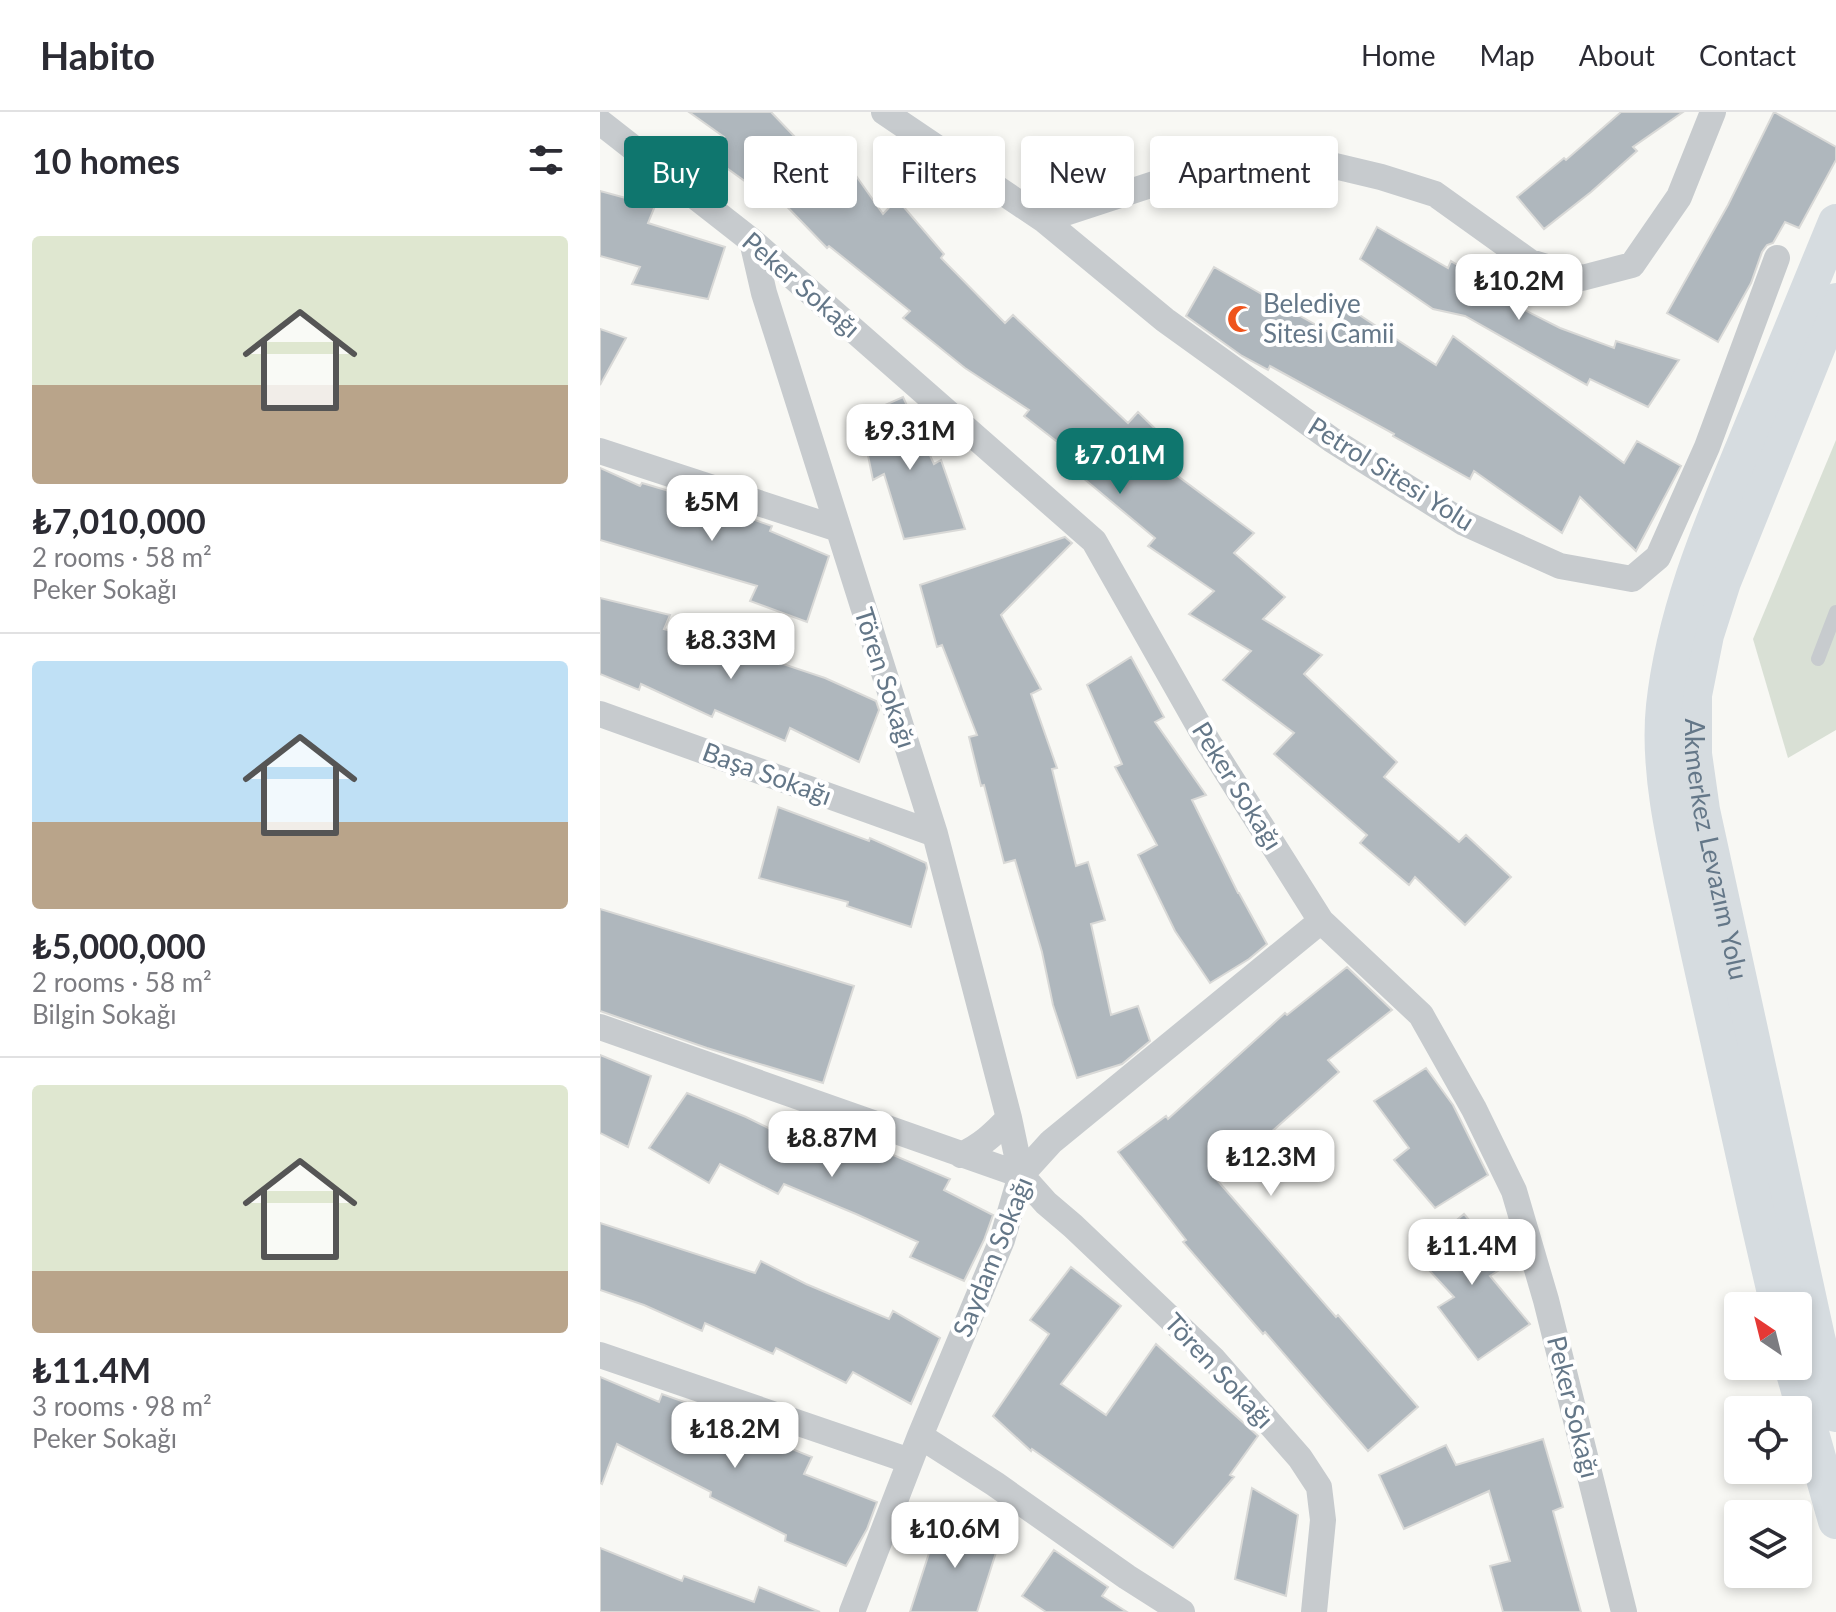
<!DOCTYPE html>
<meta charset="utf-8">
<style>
:root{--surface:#fff;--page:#f7f7f7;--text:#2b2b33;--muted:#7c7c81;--line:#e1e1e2;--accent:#0f766e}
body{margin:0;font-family:Lato,sans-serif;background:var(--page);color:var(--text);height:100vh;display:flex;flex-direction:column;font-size:30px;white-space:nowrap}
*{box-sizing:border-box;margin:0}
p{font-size:26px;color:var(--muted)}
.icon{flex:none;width:44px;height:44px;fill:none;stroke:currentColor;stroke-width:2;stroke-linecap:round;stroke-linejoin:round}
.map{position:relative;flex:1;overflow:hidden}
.sheet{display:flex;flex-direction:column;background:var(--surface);width:600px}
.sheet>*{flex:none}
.top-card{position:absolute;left:24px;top:24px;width:760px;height:72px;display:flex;gap:16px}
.needle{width:52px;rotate:325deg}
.tools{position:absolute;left:1124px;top:1180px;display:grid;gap:16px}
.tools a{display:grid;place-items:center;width:88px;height:88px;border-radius:8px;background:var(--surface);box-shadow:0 4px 12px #0003;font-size:40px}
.price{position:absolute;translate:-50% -68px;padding:0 18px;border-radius:16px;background:#fff;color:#222;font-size:26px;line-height:52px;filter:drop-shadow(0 2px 4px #0008)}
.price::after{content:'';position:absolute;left:50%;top:48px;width:24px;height:18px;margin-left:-12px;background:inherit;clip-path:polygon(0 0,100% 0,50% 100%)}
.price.active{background:var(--accent);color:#fff}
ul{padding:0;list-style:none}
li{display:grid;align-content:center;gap:16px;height:424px;padding:0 32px}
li+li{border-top:2px solid var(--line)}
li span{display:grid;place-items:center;height:248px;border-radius:8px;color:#555}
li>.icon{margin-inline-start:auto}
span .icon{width:144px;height:144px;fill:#fffc;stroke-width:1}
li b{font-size:34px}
h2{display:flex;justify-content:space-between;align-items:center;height:96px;padding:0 32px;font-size:34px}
.tag{padding:0 28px;border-radius:8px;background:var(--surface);box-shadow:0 4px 12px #0003;font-size:28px;line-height:72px}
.tag.active{background:var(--accent);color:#fff}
header{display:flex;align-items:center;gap:48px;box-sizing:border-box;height:112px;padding:0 40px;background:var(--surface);border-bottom:2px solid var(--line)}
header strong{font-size:38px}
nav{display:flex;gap:44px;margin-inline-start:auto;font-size:28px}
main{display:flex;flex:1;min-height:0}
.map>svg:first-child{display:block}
.green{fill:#d9e0d5}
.building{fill:#afb7bd;stroke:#d9d9d7;stroke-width:2}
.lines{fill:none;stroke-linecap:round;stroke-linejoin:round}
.service{stroke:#c7cbce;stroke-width:14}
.minor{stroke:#c7cbce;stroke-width:26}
.secondary{stroke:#d6dce0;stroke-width:36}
.labels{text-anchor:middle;stroke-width:8;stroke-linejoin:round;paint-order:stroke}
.street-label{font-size:26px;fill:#647788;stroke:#fff}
.poi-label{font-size:26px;fill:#647788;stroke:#fff;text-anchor:start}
</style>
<header>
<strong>Habito</strong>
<nav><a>Home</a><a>Map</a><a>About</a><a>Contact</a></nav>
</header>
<main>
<section class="sheet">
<h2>10 homes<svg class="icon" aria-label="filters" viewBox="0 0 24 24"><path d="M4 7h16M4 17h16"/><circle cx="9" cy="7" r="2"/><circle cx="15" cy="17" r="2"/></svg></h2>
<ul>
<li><span style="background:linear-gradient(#dfe7d0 60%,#b9a48a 0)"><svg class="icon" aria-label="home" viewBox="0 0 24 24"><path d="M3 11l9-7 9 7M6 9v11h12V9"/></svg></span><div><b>₺7,010,000</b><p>2 rooms · 58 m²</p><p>Peker Sokağı</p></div></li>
<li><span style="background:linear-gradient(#bfe0f5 65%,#b9a48a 0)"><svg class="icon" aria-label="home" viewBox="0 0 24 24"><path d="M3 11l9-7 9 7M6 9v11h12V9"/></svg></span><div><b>₺5,000,000</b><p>2 rooms · 58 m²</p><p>Bilgin Sokağı</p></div></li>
<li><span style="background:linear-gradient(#dfe7d0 75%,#b9a48a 0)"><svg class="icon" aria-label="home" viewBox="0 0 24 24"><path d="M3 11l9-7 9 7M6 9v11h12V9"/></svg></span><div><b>₺11.4M</b><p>3 rooms · 98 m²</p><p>Peker Sokağı</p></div></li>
</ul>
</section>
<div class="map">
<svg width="1236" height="1500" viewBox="0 0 1236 1500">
<rect width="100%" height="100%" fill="#f8f8f4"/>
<path class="green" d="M1236,328v290l-48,28 -35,-119z"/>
<path class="building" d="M89,0h82l48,50 16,-16 48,68 14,-15 47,55 -3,4 64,65 8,-8 115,108 10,-11 42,41 -13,15 87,65 -20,20 51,44 -22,22 59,36 -18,19 93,88 -13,15 75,65 7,-7 45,42 -46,48 -50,-48 -6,8 -49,-42 7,-8 -93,-81 20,-21 -71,-53 28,-29 -62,-37 25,-23 -66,-45 7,-8 -78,-65 9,-9 -62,-48 5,-6 -64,-42 -62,-50 7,-7 -81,-65 -2,2 -57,-59 -6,6 -54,-39 14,-19z
M1021,0h62l-50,35 4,4 -46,41 -47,37 -27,-32 47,-39 2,2z
M1174,0l62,35v13l-37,68 -14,-6 -12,21 -6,2 -5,7 -11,31 -33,59 -51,-29 61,-108z
M0,79l55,15 -7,17 77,24 -17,52 -76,-15 8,-17 -40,-11z
M777,115l71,41 3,-7 41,26 -3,5 71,36 54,20 2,-7 63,19 -31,47 -58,-28 -3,6 -122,-69 -32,-7 -73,-50z
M614,155l118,67 15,-27 89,58 17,-29 171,127 13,-22 44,25 -45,85 -56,-54 -18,36 -88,-62 -4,8 -77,-43 1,-2 -124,-68 -2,4 -26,-14 -56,-40z
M0,217l26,9 -26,47z
M303,285l31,67 7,-4 24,69 -61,10 -20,-65 -11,6 -13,-64z
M0,356l40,18 2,-3 44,13 86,30 -2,5 59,25 -22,66 -57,-21 7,-15 -157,-46z
M465,425l7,6 -71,72 40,74 -10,5 26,74 -5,1 24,97 12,-4 17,58 -14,4 20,91 27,-9 12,35 -28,23 -45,14 -24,-73 -11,-53 -27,-92 -11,3 -20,-78 -3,1 -12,-49 8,-2 -35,-90 -5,2 -17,-62z
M0,486l70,17 -6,14 74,20 87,29 51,23 3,9 -20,52 -69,-34 -5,13 -70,-31 -3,7 -71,-33 -2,6 -39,-16z
M531,545l33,60 -9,5 51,73 -14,5 46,93h1l28,51 -18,15 -39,24 -35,-52 -37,-76 19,-10 -42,-78 7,-3 -35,-79z
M178,695l91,34 1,-3 56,25 1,5 -16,59 -64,-21 1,-4 -89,-24z
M0,797l254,77 -31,97 -116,-35 -107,-37z
M747,855l45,43 -64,50 11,12 -122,108 119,137 2,-2 80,92 -50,44 -103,-119 -2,2 -80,-92 3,-2 -68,-88 48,-36 2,3 117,-106 2,2z
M0,943l51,21 -23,71 -28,-14z
M826,956l27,37 35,70 -53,33 -41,-48 15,-12 -35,-47z
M87,981l59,24 61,30 7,-20 61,17 -1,3 76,32 -6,11 49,25 -9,25 -20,41 -54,-24 8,-15 -62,-28 -72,-30 -6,10 -58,-30 -11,19 -60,-35z
M864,1102l43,51 -17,11 40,48 -52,36 -40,-53 16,-10 -39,-42z
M0,1111l155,50 6,-12 45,23 83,35 4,-8 47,27 -29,66 -58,-32 -7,11 -70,-35 -3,6 -68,-31 -3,8 -58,-26 -44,-15z
M471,1155l50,39 -60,78 45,31 50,-71 102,92 -28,39 4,2 -61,71 -141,-99 -1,2 -38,-35 56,-82 -19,-14z
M0,1265l59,25 3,-8 62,22 -2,5 90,36 -8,17 73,28 -10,27 -21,37 -61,-25 1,-6 -76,-38 1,-5 -94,-48 -15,40 -2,-1z
M943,1327l20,68 -10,4 28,101h-78l-13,-46 20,-5 -21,-70 -85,38 -25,-54 67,-30 10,20z
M652,1376l46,27 -12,81 -51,-17z
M341,1404l58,27 -22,69h-67z
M0,1436l82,33 2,-5 70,26 5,-15 61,25h-220z
M454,1438l54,37 -6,9 25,16h-81l-24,-16z"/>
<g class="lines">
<path class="service" d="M1218,547l18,-47"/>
<path class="minor" d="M284,0l160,108 121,100 167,120 132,83 96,43 72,13 26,-22 49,-110 70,-189
M0,10l152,119 342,300 114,201 113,179 100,94 53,94 40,82 32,109 78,312
M444,108l125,-41 76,-14 73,-3 63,15 54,17 95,68 52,16 50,-13 47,-68 34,-85
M152,129l12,52 171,541 74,284 12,57
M0,339l238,78
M0,602l335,120
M0,915l421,148 25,28 27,23 141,134 86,98 19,29 4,33 -9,92
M361,1043c20,-9 33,-21 48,-37
M0,1243l310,106
M320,1324l75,48 132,93 55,35
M252,1500l68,-176 82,-196 19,-65 30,-33 270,-221"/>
<g class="secondary">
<path id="s1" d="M1236,189l-113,281 -17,53 -12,60v59l8,56 115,527 19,77"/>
<path d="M1178,1194c-28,-120 -55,-240 -81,-361 -15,-74 -41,-164 -33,-239 10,-92 45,-175 80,-260 31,-74 61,-149 92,-224"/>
<path d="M1192,1254l44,155"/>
</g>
</g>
<defs>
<g id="mosque-bare" transform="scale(2.16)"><path d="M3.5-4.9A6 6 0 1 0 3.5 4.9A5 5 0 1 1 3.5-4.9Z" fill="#ef541d" stroke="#fff" stroke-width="2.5" paint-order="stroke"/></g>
</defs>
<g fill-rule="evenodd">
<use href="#mosque-bare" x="641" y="207"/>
</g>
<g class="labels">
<g class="street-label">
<text transform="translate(201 173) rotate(41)" y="9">Peker Sokağı</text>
<text transform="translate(791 362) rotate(32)" y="9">Petrol Sitesi Yolu</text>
<text transform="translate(285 566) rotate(72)" y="9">Tören Sokağı</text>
<text transform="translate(167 662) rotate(20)" y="9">Başa Sokağı</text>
<text transform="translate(637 674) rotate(58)" y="9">Peker Sokağı</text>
<text dy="9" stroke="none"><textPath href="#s1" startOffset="576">Akmerkez Levazım Yolu</textPath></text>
<text transform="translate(393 1145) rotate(-68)" y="9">Saydam Sokağı</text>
<text transform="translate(619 1259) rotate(47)" y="9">Tören Sokağı</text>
<text transform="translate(973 1295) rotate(76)" y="9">Peker Sokağı</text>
</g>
<g class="poi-label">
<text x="663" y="201">Belediye<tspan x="663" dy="30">Sitesi Camii</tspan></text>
</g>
</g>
</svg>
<div class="tools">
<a><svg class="needle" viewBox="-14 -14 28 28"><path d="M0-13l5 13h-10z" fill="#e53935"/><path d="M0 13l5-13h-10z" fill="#7c7c81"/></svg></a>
<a><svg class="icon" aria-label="locate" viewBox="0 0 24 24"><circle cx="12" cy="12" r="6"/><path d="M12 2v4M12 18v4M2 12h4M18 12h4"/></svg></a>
<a><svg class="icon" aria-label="layers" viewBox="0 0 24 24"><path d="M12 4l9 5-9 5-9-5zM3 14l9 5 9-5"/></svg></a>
</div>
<b class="price" style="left:919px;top:210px">₺10.2M</b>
<b class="price" style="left:310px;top:360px">₺9.31M</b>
<b class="price active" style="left:520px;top:384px">₺7.01M</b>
<b class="price" style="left:112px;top:431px">₺5M</b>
<b class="price" style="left:131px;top:569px">₺8.33M</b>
<b class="price" style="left:232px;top:1067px">₺8.87M</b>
<b class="price" style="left:671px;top:1086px">₺12.3M</b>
<b class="price" style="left:872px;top:1175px">₺11.4M</b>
<b class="price" style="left:135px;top:1358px">₺18.2M</b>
<b class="price" style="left:355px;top:1458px">₺10.6M</b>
<div class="top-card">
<a class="tag active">Buy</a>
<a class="tag">Rent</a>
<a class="tag">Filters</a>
<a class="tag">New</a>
<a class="tag">Apartment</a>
</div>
</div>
</main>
